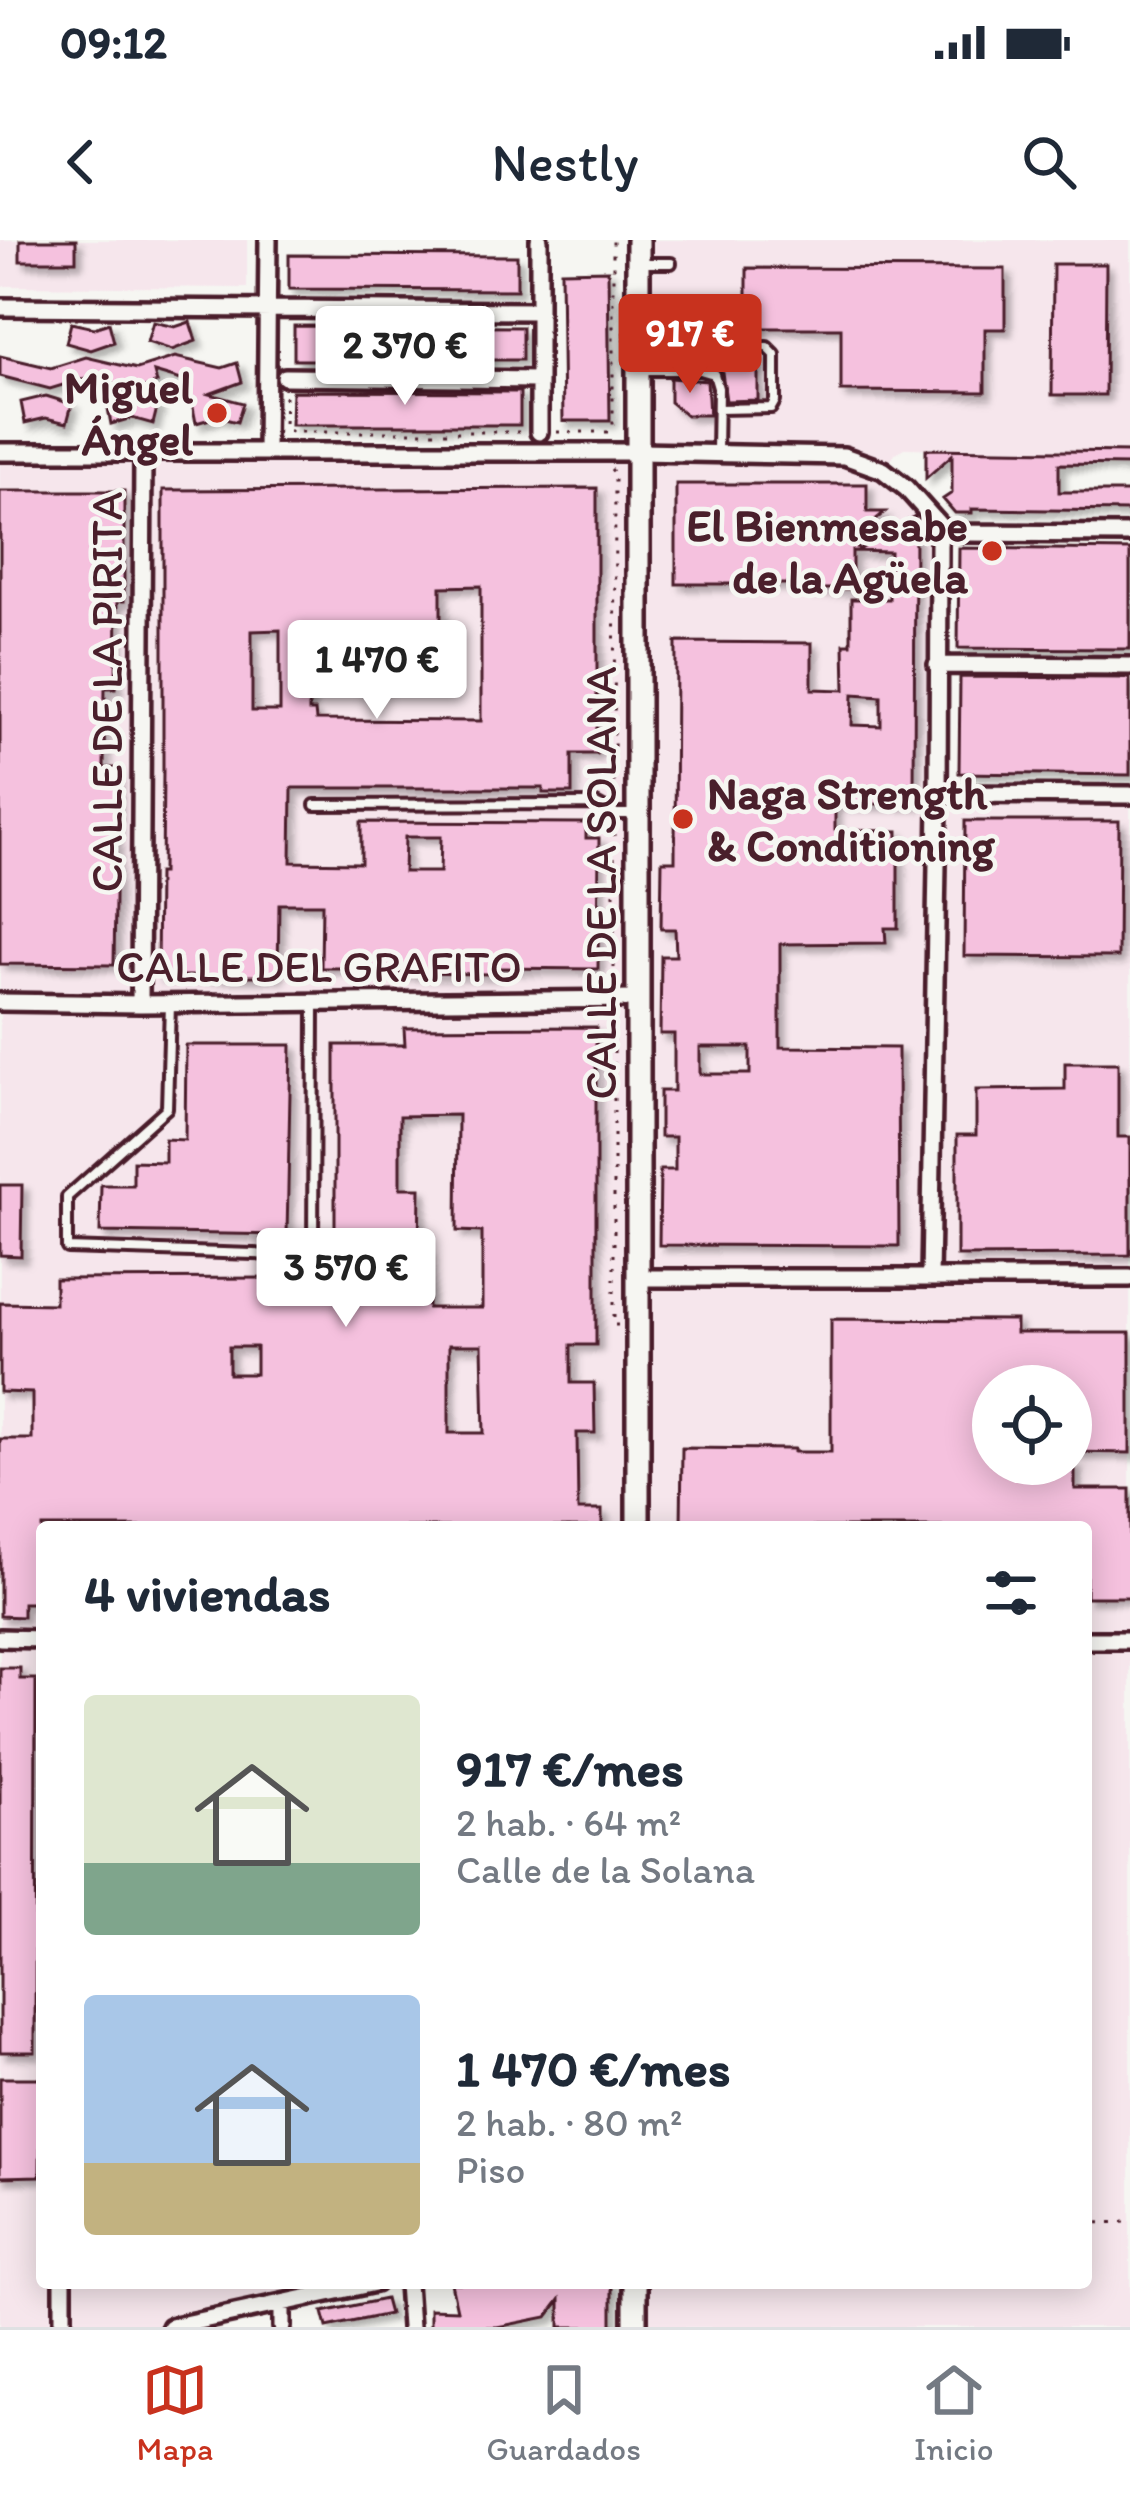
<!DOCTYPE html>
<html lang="es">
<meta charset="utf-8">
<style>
:root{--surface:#fff;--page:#f6f6f7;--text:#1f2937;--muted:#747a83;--line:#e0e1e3;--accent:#c8321e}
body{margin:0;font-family:Itim,sans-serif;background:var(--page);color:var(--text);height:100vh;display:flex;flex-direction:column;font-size:45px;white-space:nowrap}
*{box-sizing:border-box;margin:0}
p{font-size:39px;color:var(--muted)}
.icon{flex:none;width:66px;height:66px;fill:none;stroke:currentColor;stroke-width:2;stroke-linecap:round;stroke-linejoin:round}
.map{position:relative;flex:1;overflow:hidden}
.details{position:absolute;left:36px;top:1281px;width:1056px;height:768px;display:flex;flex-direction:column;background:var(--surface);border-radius:12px;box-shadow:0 6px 30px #0003}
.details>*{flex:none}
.buttons{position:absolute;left:972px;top:1125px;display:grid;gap:24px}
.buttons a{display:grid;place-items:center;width:120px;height:120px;border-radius:50%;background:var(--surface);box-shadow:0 6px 30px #0003;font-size:60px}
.price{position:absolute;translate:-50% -102px;padding:0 27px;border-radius:12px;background:#fff;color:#222;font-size:39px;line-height:78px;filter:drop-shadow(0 3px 6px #0008)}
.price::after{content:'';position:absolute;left:50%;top:72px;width:36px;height:27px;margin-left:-18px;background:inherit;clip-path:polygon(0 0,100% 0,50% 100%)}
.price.on{background:var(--accent);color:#fff}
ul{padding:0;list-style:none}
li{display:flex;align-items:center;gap:36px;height:300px;padding:0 48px}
li span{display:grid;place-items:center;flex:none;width:336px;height:240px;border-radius:12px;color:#555}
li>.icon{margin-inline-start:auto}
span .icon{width:144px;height:144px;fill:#fffc;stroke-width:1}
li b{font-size:51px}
h2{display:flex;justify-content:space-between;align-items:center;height:144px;padding:0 48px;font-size:51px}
.status{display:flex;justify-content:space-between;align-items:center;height:84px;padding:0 60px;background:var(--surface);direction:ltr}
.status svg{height:33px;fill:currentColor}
header{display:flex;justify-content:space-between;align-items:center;height:156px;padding:0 48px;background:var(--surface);font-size:54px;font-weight:600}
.menu{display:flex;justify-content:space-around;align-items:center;height:168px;border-top:3px solid var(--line);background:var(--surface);font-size:33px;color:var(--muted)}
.menu a{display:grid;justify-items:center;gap:6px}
.menu .on{color:var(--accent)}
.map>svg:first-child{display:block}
.built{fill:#f6e6ec;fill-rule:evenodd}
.building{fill:#f5c1de;stroke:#4a1f2b;stroke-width:3;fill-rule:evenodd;filter:url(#shadow)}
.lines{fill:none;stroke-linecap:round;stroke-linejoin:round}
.lane-casing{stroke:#4a1f2b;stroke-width:16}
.street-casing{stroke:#4a1f2b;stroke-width:24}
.secondary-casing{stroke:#4a1f2b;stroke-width:30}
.path{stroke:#4a1f2b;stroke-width:3;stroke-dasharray:3 9;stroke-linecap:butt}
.lane{stroke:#f6f6f2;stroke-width:8}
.street{stroke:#f6f6f2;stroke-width:15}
.secondary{stroke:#f6f6f2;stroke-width:21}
.poi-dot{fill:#c8321e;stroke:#f6f6f2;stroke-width:4.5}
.labels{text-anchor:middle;stroke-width:9;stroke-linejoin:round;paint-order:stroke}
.poi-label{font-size:45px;font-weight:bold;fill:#4a1f2b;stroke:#f6f6f2;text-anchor:end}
.street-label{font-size:45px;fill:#4a1f2b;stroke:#f6f6f2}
</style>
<div class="status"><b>09:12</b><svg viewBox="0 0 49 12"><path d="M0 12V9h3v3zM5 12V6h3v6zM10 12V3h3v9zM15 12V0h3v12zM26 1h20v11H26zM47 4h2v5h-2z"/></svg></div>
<header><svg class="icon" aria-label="back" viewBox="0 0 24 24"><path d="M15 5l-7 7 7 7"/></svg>Nestly<svg class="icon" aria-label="search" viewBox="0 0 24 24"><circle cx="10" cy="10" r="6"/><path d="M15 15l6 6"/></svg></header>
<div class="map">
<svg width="1130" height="2087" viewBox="0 0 1130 2087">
<defs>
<filter id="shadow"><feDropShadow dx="6" dy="6" stdDeviation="3" flood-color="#0004"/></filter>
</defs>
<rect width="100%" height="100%" fill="#f6f6f2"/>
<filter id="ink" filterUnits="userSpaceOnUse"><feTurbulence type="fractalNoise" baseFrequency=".00833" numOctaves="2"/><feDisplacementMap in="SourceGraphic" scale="24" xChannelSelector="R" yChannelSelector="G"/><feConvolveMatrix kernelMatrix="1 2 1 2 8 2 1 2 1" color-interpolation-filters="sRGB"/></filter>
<g filter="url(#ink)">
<path class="built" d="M0,0h247v48l-247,-2z
M638,0h492v212l-226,-4 -8,5 -12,17 57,57 -3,267 192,1v1532h-495v-44h451v-756h-1044v756h333l-205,44h-170v-1875h638zM993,1146h78v78h-78z"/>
<path class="building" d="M20,0h56v21h-56z
M289,15l228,1v34l-228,-1z
M1053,24h53l-1,131h-53z
M747,28l258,1v60h-20v63l-144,-1v-63h-94z
M608,30l2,151h-47l-2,-150z
M153,82l22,5 15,-5 6,19 -24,9 -25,-8z
M71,83l23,5 15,-5 5,19 -23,8 -25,-7z
M294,86l228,1v33h-228z
M721,115h37v45l-32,1 -4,-29 -10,-7z
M0,116l51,12 35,-11 51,12 38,-12 47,11 15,-5 5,19 -33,12 34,9 -6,19 -20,-5 -21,6 -8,-41 -34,-10 3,11 -19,8 -49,-14 -39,12 -50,-13z
M670,138l37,3 2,34h-23l-16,-13z
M292,151l228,1v33h-229z
M46,156l26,8 -5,19 -21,-5 -21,5 -4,-21z
M131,157l27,7 -5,20 -21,-6 -21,6 -4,-21z
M926,209l204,3v13l-71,-1v28h71v19l-158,-2v4h-17l-12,-14 9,-6v-38l-26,23z
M676,244h191v28h18l-33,27 7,11 56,-34 -1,288h-79v26l63,1v97h-13l1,15 -106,1v103l118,1 1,198 -240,-1 1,-75h15v-33h-15v-46h14v-57h-14l1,-78h15l-1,-27h-14l1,-68h13l1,-219 136,1v46l33,1 -1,-46h7v-45h38l1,-47 -38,-1v38h-45v-5h-131zM853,454l28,2v30l-29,-1zM700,807h50v27h-50z
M597,248v266h-25v39h-29v-5h-251l-1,74 70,1v-41l225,1v15h13l-1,131 -104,-1v6l-102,-1v-5h-71l1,-64h-43l-1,72h-121l1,-103h4l1,-101v-282zM481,346v135l-165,-1 -1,-9h-6v-39h132v-85zM280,390v81h-28v-80zM405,597h36l-1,35h-36z
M0,251h124v110h-7l-1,87h-11l-1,80h13l-3,197 -114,-1z
M959,308l171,2v99l-172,-1z
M960,437l170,1v97l-171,-2z
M965,581h154l-1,136 -154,-1z
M596,787v318h-25v38h23l1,50h-18l1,77h24v17h-560v76h-19v14l-23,-1v-177h32v-46l-32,-1v-89l55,1v-25l238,-1v5h42v-238h70l-1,-17zM458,875l-1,116 25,1v76h-54v-57h-9l1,-63h-20v-72zM449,1105h33l2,88h-35zM229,1107h27v27h-27z
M186,805h105l-4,190 -187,-3 1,-47h32v-24l32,1v-23l20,1z
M1065,823h53v74h12v118l-173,1v-121h19v-45l89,-1z
M0,945h22l-1,71 -21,-1z
M831,1079l185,1v13h114v120l-59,-1v-66h-78v78h82v25h55v108h-44v-70h-405l1,-79 112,1v3h37z
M0,1428h20v11h16l-1,373h-35z
M0,1838h41l-1,98 -40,1z
M451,2043h161v44h-52v-27l-13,17 -50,10h-67v-18l27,1z
M385,2059l4,15 -62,13 -4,-15z"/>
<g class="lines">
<g class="lane-casing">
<path id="lane" d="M639,23h32
M640,130h60l14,4 4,14 -1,64
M700,130l10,-19 9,-4h48l8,8v46l-4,7 -53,1
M315,565l281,-1 18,10h21
M170,764l-3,104 -100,89v51l246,8 1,-252"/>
</g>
<g class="street-casing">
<path id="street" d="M539,0v192
M0,67l538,4
M285,137l254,3
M0,212h639l205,4 39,14 23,18 35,39
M266,212l2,-212
M941,287l12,5 14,1 163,1
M937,425l193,1
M938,554l192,1
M0,762l140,2 498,-5
M140,764l3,-552
M638,1038h492
M930,1038l8,-473 1,-260 2,-18
M0,1398l42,1
M1086,1400h44
M407,2043l3,44
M282,2063v24
M63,2087v-44
M170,2087l205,-44"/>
</g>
<g class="secondary-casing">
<path id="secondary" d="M638,1287v-1287
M635,2087v-44"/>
</g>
<path class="path" d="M285,156l-1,29 7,7h233
M557,192h51l5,-7v-185
M611,229l4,5 -1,326
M614,740v-152
M614,774v311h4
M1086,1983l44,-1"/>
<use href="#lane" class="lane"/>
<use href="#street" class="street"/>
<use href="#secondary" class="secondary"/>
</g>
</g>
<g class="poi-dot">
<circle cx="217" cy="173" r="12"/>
<circle cx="992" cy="311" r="12"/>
<circle cx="683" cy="579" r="12"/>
</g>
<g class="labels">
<g class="poi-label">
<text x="193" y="163">Miguel<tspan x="193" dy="52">Ángel</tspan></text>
<text x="968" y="301">El Bienmesabe<tspan x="968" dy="52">de la Agüela</tspan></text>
<text x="707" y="569" text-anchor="start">Naga Strength<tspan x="707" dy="52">&amp; Conditioning</tspan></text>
</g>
<g class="street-label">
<text transform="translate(106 452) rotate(-90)" y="16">CALLE DE LA PIRITA</text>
<text transform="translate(600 643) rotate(-90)" y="16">CALLE DE LA SOLANA</text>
<text x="319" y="742">CALLE DEL GRAFITO</text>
</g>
</g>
</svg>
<div class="buttons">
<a><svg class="icon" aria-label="locate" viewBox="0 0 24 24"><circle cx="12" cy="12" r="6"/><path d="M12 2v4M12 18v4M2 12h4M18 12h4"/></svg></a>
</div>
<b class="price on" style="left:690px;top:156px">917 €</b>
<b class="price" style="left:405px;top:168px">2 370 €</b>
<b class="price" style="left:377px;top:482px">1 470 €</b>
<b class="price" style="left:346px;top:1090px">3 570 €</b>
<section class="details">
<h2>4 viviendas<svg class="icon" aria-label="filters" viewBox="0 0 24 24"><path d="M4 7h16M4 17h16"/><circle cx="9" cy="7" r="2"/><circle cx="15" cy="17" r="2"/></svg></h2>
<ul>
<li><span style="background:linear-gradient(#dfe7d0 70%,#7fa58c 0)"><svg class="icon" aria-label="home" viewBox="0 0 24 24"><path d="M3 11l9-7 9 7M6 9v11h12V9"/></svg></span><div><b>917 €/mes</b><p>2 hab. · 64 m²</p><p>Calle de la Solana</p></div></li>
<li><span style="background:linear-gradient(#a9c7e8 70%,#c2b280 0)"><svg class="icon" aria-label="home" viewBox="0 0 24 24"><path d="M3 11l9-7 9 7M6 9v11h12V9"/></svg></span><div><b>1 470 €/mes</b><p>2 hab. · 80 m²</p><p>Piso</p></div></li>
</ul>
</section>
</div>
<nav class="menu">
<a class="on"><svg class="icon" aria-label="map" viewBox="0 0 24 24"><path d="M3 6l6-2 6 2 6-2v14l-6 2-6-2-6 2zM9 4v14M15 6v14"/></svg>Mapa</a>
<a><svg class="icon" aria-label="saved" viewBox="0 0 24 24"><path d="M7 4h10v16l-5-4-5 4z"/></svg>Guardados</a>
<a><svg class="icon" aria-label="home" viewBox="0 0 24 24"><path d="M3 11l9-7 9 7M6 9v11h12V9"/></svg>Inicio</a>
</nav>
